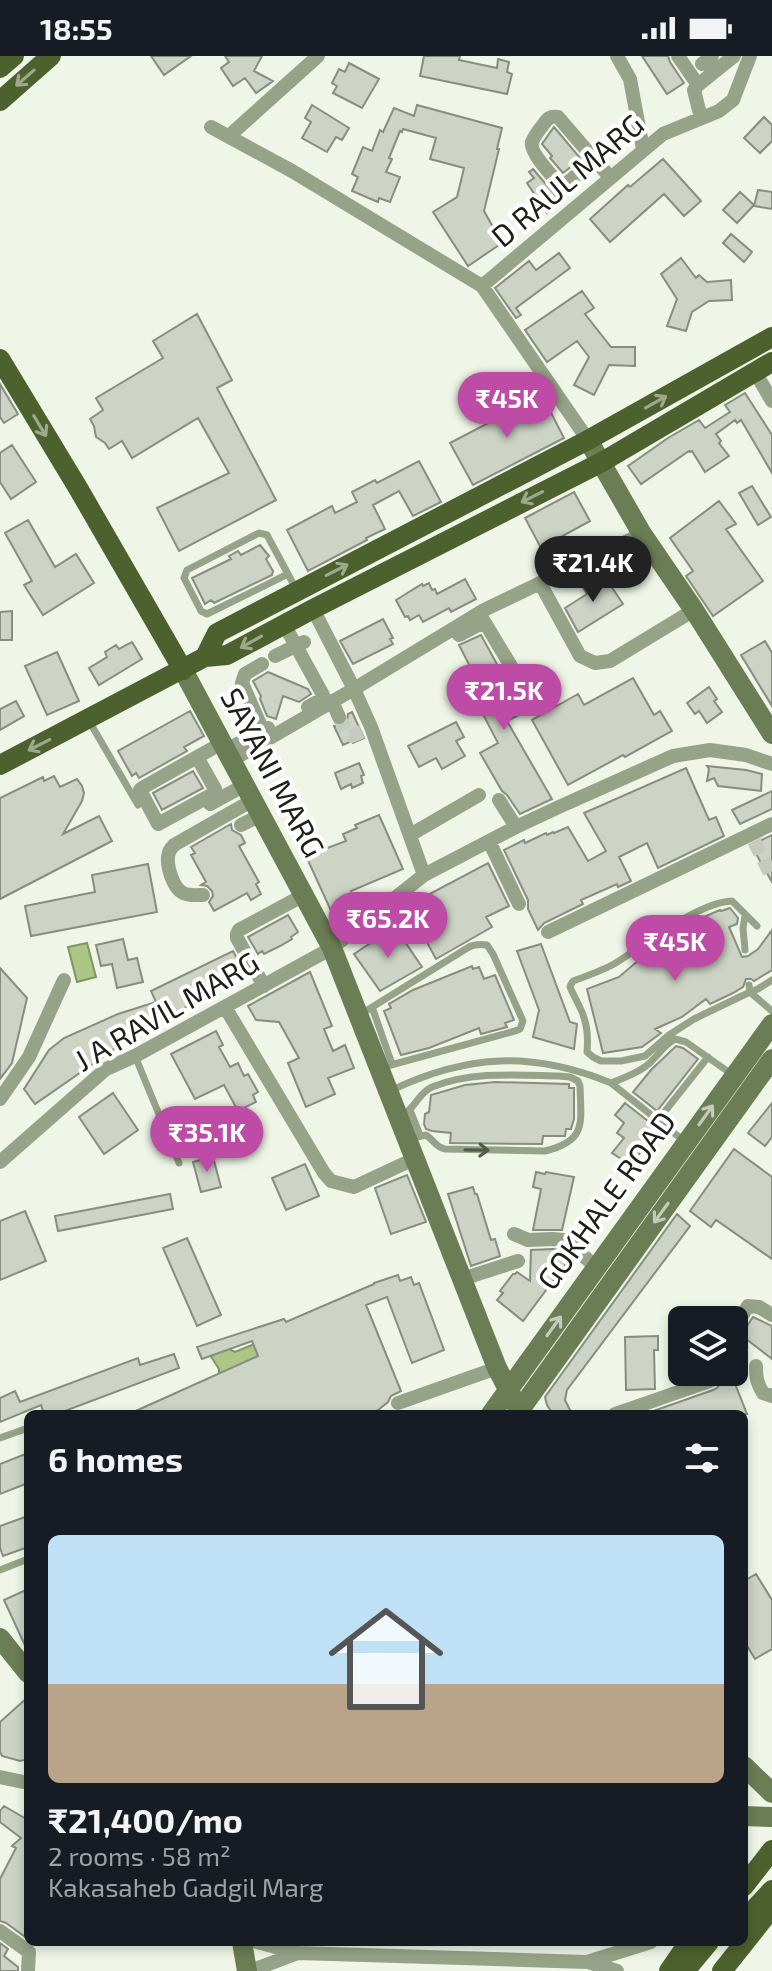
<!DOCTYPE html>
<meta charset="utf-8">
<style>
:root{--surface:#171b24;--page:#242831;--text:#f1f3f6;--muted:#9ea1a6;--accent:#be4ba5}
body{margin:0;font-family:"Exo 2",sans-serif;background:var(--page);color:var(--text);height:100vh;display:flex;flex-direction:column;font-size:30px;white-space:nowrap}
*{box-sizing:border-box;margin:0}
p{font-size:26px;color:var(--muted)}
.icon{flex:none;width:44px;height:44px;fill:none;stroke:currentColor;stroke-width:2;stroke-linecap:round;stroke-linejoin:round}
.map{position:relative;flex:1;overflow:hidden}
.side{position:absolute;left:24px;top:1354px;width:724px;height:536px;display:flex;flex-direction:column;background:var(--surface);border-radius:12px;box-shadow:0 4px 12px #0003}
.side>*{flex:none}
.fabs{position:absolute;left:668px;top:1250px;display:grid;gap:16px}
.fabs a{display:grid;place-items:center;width:80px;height:80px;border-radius:12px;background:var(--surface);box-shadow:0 4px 12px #0003;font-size:40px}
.price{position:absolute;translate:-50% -68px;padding:0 18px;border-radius:28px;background:var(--accent);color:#fff;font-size:26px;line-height:52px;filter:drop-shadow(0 2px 4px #0008)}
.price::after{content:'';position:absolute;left:50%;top:48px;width:24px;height:18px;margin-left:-12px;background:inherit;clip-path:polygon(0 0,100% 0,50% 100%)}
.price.on{background:#222;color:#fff}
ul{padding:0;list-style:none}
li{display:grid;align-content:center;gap:16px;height:424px;padding:0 24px}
li span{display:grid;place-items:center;height:248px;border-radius:12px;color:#555}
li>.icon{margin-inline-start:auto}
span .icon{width:144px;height:144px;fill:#fffc;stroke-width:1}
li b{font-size:34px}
h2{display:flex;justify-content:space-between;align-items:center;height:96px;padding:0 24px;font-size:34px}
.status{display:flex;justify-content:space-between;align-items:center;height:56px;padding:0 40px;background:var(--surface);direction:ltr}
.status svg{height:22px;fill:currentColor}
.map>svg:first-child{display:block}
.water{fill:#abc685;stroke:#809465;stroke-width:2}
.building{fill:#cdd3c5;stroke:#878d80;stroke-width:2}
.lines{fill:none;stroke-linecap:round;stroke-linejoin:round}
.minor-tunnel{stroke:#c5cbbe;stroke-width:14;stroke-dasharray:14 7;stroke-linecap:butt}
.service{stroke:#97a388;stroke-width:7}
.minor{stroke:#97a388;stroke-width:14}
.secondary{stroke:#6b7d54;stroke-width:20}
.primary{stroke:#4d612e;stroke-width:20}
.oneway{stroke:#9da88c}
.oneway2{stroke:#c4cbbb}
.oneway3{stroke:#535a4b}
.labels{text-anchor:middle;stroke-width:8;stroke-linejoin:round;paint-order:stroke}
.street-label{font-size:30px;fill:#1c1e19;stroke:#fff}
</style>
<div class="status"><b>18:55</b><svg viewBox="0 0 49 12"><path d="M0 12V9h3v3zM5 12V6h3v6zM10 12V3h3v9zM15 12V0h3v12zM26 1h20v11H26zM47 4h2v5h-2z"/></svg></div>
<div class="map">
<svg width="772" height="1915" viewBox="0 0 772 1915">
<rect width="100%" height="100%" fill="#eff6e7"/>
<path class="water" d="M87,887l9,34 -19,5 -9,-35z
M269,1282l9,25 -126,51 67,-32v-13l-9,-14 17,-7 8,4z"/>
<path class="building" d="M151,0h40l-27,19z
M225,0h37l-8,15 19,10 -17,12 -11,-15 -12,8 -12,-18 8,-6z
M424,0h36l-1,4 38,8 1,-9 11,3 -2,10 5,2 -5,20 -87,-18z
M642,0h26l2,6 14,21 -17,11z
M349,7l30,16 -17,29 -29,-15 4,-7 -5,-3 7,-14 6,3z
M312,49l37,23 -7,12 -6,-3 -9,15 -25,-14 9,-16 -6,-4z
M417,49l85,23 -5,21h2l-15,62 18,32 -34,23 -35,-54 24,-15 7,-29 -34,-9 6,-21 -33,-9 -1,3 -2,-1 -11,27 3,1 -6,13 14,5 -10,25 -11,-4 -1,4 -26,-11 6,-14 -6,-3 11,-27 9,4 8,-21 3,2 11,-24 20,8z
M764,61l8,8v16l-12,12 -16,-15z
M554,71l27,32 -18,14 -13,-15 2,-2 -10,-12z
M663,103l38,42 -17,15 -20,-22 -54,48 -20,-23 38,-34 2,2z
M533,113l29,34 -15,10 -20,-30 7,-5 -5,-6z
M758,134l14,2v17l-18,-3z
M740,136l14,13 -17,18 -14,-13z
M731,178l21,18 -8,10 -21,-19z
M559,197l11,15 -54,40 5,7 -5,3 -21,-30 34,-27 7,9z
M681,202l15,20 3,-3 8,7 24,-2 1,20 -23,1 -17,11 -6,19 -19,-5 10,-27 -16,-25z
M582,235l12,17 -9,6 26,33h24v19l-26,-1 -15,30 -20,-10 15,-28 -12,-16 -30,21 -22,-32z
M197,258l35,66 -15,8 59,112 -97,51 -22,-43 72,-35 -31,-55 -66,40 -10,-17 -13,8 -4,-6 -9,-6 -2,-11 -4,-7 13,-9 -7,-12 67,-40 -10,-17z
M0,328l18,30 -14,9 -4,-6z
M745,337l27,42v38l-31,-53 -4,3 -2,-3 -19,14 5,7 -2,2 10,13 -24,16 -13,-21 -2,1 -1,-1 -48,33 -13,-18 40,-28 31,-18 6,8 25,-16 -5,-7z
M542,339l22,43 -91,47 -23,-42z
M12,389l24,37 -25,17 -11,-17v-29z
M419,405l22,41 -28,14 -14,-25 -26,14 12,24 -19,9 1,2 -59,31 -21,-41 45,-24 3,7 22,-11 -5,-10 23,-12 2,3z
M752,430l19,31 -13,8 -19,-32z
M574,436l16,29 -49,27 -16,-30z
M719,445l17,23 -10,5 37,52 -50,35 -27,-40 7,-5 -23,-33z
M28,464l27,47 21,-13 18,29 -51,32 -19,-30 8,-4 -27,-48z
M260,489l9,11 -3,3 7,12 -1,4 -58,28 -3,-3 -6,4 -13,-26 39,-19 -2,-3 9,-5 3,4z
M465,523l11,20 -25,13 -2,-4 -26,14 -4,-7 -9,5 -2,-4 -3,1 -9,-17 26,-16 1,2 6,-3 3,7 3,-1 2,5z
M594,523l5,6 8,-5 16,24 -45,28 -13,-24 22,-14 -5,-8z
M12,555v29h-12v-28z
M383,563l10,19 -3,1 3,5 -40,20 -13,-23z
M481,579l29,53 -4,2 13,25 -12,6 45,78 -32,15 -13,-19 -5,-4 -22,-38 18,-10 -22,-42 9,-5 -26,-51z
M765,585l7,12v53l-31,-51z
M132,586l10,17 -43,26 -10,-17 18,-11 -2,-5 11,-7 3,4z
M57,596l22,49 -32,14 -22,-49z
M268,616l40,17 3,5 -12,8 -16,-6 -7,23 -9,-3 -7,-17 1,-3 -8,-15z
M633,622l21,37 6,-4 12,20 -47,26 -2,-2 -55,30 -36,-65 46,-26 6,11z
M709,631l8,12 -3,2 8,11 -15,11 -8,-12 -4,3 -8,-11z
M16,645l8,15 -24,14v-21z
M190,655l14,25 -20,11 3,4 -48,27 -3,-5 -4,3 -14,-25z
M352,656l12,26 -11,5 -1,-2 -9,4 -9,-19h10l3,-4 1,-8z
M456,666l8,15 -8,4 9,15 -23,13 -6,-11 -17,9 -11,-21z
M359,707l5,12 -3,1 2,7 -11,5 -1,-4 -10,5 -6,-16z
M707,710l39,4 16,4 -1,17 -43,-5 -4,-8 -7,3 2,-12z
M686,712l23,52 7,-3 8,19 -66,32 -11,-25 -28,14 12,24 -13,6 -1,-3 -36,16 2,4 -39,19 -6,7 -10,-21v-9l-24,-50 20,-10 1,3 21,-10 1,2 6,-3 1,1 14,-6 20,34 18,-10 -22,-38z
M193,715l10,17 -41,22 -9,-17z
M54,720l6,11 17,-8 5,7 2,7 -2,8 -19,33 36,-18 13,25 -112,58v-101l43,-21 1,4z
M772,735v18l-32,15 -8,-14z
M379,759l24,54 -52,22 5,13 -24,9 -26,-57 40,-15 -3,-7 14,-6 -2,-3z
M231,768l1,6 9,5 4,8 -6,3 20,36 -3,2 5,10 -10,6 -4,-7 -33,18 -5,-9 4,-6 -1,-5 -5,-5 -6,-1 5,-3 -15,-27 4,-2 -4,-6z
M772,779v47l-21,-37z
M488,807l21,43 -23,11 6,10 -56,32 -29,-53z
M148,808l9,48 -126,24 -6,-30 70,-14 -3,-17z
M730,852l8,10 -1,6 -8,3 13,30 6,-1 10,-7 14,-19v40l-18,11 -3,-2h-5l-3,8 -10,6 -23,11 -4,-5 -24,18 -27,12 6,4 -19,14 -39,6 -16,-64 32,-12 27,-23 -1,-3 12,-8 3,7 40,-18 -1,-4 3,-1 -3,-8 21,-9 1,1z
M288,859l10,17 -7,5 1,2 -12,7 -16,8 -2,-3 -4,3 -10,-17z
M395,871l27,40 -42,24 -26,-37z
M123,883l5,21 9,-2 6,24 -26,6 -5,-24 -11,2 -5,-21z
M541,888l29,78 7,2 -3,25 -41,-12 6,-27 -22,-59z
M233,895l10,18 -41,17 5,11 -35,17 -3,-3 -134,93 -11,-15 25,-39 15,-12 54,-24 38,-12 -5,-11z
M472,910l1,3 6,-2 5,12 11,-4 19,45 -9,3 2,4 -26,7 -2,-6 -50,20 -28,7 -17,-44 7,-3 -2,-4 24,-14z
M0,912l27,30 -15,65 -12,16z
M310,916l22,54 -8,3 9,22 12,-6 9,23 -26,10 7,16 -29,13 -18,-44 11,-5 -20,-36 -23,-2 -8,-14z
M216,975l7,14 -4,2 11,20 8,-4 6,13 4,-2 10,18 -5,3 3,7 -18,9 -14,-26 -29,14 -24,-45z
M676,990l7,2 15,11 -41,52 -24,-19 18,-22z
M495,1026l74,2v4h5v31l-3,10h-5l-1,7h-22l-1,8 -92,-1 1,-10 -19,-2 -6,-2 -2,-5 1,-10 4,-2 2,-17 34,-10z
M113,1037l25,37 -34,24 -25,-37z
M625,1047l33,26 -27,36 -19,-12 12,-15 -7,-5 7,-10 -9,-8z
M772,1047v34l-7,9 -17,-13z
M734,1093l38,28v82l-56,-39 -5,7 -21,-16z
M213,1101l8,30 -20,5 -8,-30z
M305,1108l14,32 -33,14 -14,-32z
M536,1116l9,2 1,-2 28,5 -12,53h-29l8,-41 -8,-2z
M407,1119l19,47 -35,12 -16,-46z
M473,1131l2,7h2l14,46 4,-1 5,17 -29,10 -23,-72z
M170,1138l3,15 -115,22 -3,-15z
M25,1155l21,50 -46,19v-59z
M677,1158l13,12 -123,164 -2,10 7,14h-19l-6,-9 -2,-8z
M187,1182l34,77 -24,11 -34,-78z
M553,1193l7,1 10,8 -47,63 -26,-21 6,-7 -3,-2 13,-17h2l2,-2 13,9 1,-31z
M398,1219l2,6 11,-4 3,8 5,-2 25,67 -32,13 -25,-66 -21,8 35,86 -10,5 -3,6 -15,12h-244l129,-58 -6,-15 -50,18 -5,-12 87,-28 2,3 88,-38v-1z
M753,1261l19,9v33l-31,-24z
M658,1280v14h-4l1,39 -29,1 -1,-53z
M174,1298l5,14 -122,46h-13l-3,-9 -41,17v-24l15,-7 5,11 118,-44 2,7z
M732,1320l15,38h-102l68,-24 5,-3 2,-6z
M28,1397v30l-28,11v-30z
M28,1460v31l-25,9 -3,-8v-22z
M756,1518l16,26v49l-17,10 -11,-18v-60z
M28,1533v63l-24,-52z
M28,1641v62l-8,2 -18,-5 -2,-4v-30z
M4,1750l24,14v119l-22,-16 -6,-2v-42l16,-31 -4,-2 9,-8 -21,-16v-11z
M0,1887l8,6 -4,7 14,11v4h-18z"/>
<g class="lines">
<path class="minor-tunnel" d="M339,661l9,18 4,1 11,-5
M754,785l18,36"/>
<path class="service" d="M288,518l-81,40 -6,-3 -17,-33 3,-8 72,-37 8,2 29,54
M89,665l49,84
M757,870l-25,-25c-36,2 -87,44 -118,63 -13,7 -27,12 -41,17 -1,2 -3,4 -3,6 0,2 13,24 14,31 4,11 4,22 3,34l6,5 8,4h20l24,-5 24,-21 25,-16 56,-27 22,19
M745,894l-2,-22 2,-12
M749,929l1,7 8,-3 14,-9
M372,951l20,57
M361,958l108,-67c6,-3 11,-3 18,-2l6,9 30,67 -3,8 -5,2 -135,37
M135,1000l44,107
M611,1027l73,58
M392,1034c76,-36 140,-39 219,-7 12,-5 25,-9 35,-17 11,-8 17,-21 29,-27l11,3 47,33
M410,1054l10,25
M400,1060c14,-5 18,-23 32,-29 40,-16 85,-12 127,-11l11,1 8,4 2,5c1,37 7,55 -35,65l-100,-2c-10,-2 -11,-9 -19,-14l-18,4
M658,1064l50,-63
M0,1382l28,-10
M0,1514l28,-11"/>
<path class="minor" d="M617,0l13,23 13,70
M678,0l20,29
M702,8l10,-8
M701,62l-7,-28 4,-5 36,-29
M211,71l81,44 190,115 106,154
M229,80l89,-80
M595,104l-30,25 -4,1c-7,-8 -32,-34 -29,-44 2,-5 7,-12 11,-17 5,-7 7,-9 15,-8l37,43 15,17
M482,230l181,-152 56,-23 14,-11 17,-44
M755,316l17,29
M540,527l40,73 15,7 15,-2 84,-51
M313,553l41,80 17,38 53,148
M479,557l56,93
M284,568l39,71 -2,5 -13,7
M459,579l25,-13
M275,600l29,-14
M262,608l-17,10 -3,9 21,48
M332,645l7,16
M226,694l42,-22
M197,701l18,32v4l-57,31 -18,-34 2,-2 80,-45
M232,704l122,-71 130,-79 158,-76
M499,744l17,27
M210,748l35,-19
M241,769l20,-10
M410,779l69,-40
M489,785l30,63
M203,839c-7,0 -15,1 -20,-2 -10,-5 -16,-26 -15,-36 1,-7 2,-7 6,-12l79,-45
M548,876l224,-108
M264,930l-27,-48v-4l2,-4 65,-35
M225,951l99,166 7,8 23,6 60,-28
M0,1043l29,-42 35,-77
M0,1106l106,-93 29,-13 197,-108 92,-73 92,-48 45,-21 112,-50 37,-6 36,5 26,9
M514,1178l14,6 25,-1 10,1 8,5 25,22
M462,1223l56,-18
M734,1272l14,-22 11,1 13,8
M756,1310c0,11 1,18 7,27l9,3
M398,1347l99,-35
M615,1358l95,-33
M0,1721l28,6
M0,1875l29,21 -1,19
M257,1886l41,11 289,9 64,-20
M588,1906l29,9
M250,1915l48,-18"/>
<path class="secondary" d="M588,384l54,94 52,76 78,124
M183,614l149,278 165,420 24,46
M491,1358l281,-390
M517,1358l255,-355
M0,1582l28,35
M744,1710l28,27
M744,1760l28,1
M242,1886l5,29"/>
<path class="primary" d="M0,12l14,-12
M0,45l51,-45
M0,303l78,129 105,182
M205,601l22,-2 86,-46 289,-147 170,-100
M0,709l205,-108 12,-24 371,-193 184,-103
M744,1830l28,-36
M744,1864l28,-30
M669,1915l20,-29
M685,1915l24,-29
M722,1915l50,-63"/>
</g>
<defs><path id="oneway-shaft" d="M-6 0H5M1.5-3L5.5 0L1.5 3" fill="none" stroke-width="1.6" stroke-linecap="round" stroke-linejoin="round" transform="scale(2)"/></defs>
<g class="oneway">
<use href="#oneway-shaft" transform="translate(25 22) rotate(139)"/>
<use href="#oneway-shaft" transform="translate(656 346) rotate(-29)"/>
<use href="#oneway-shaft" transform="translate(40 370) rotate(59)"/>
<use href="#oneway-shaft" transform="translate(532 441) rotate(153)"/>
<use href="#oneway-shaft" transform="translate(337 514) rotate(-27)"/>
<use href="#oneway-shaft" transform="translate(251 586) rotate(151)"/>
<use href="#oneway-shaft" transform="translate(39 689) rotate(153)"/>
</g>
<g class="oneway2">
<use href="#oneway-shaft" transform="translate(706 1059) rotate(-54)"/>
<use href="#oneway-shaft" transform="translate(661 1157) rotate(126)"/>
<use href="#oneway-shaft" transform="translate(554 1270) rotate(-54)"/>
</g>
<use class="oneway3" href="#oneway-shaft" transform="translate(477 1094) rotate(1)"/>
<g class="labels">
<g class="street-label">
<text transform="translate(568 125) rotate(-40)" y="10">D RAUL MARG</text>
<text transform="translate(272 717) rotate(62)" y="10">SAYANI MARG</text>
<text transform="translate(167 956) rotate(-30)" y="10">J A RAVIL MARG</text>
<text transform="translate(607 1145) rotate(-54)" y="10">GOKHALE ROAD</text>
</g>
</g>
</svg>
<div class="fabs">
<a><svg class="icon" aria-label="layers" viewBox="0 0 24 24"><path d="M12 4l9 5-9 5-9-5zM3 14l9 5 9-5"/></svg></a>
</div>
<b class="price" style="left:507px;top:384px">₹45K</b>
<b class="price on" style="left:593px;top:548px">₹21.4K</b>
<b class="price" style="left:504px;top:676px">₹21.5K</b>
<b class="price" style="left:388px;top:904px">₹65.2K</b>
<b class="price" style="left:675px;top:927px">₹45K</b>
<b class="price" style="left:207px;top:1118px">₹35.1K</b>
<section class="side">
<h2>6 homes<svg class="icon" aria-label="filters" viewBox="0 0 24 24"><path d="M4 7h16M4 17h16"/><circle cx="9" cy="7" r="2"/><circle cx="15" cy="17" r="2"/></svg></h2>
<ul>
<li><span style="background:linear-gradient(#bfe0f5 60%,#b9a48a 0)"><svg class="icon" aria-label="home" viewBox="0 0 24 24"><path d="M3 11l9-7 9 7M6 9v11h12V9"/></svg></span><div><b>₹21,400/mo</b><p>2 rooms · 58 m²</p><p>Kakasaheb Gadgil Marg</p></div></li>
</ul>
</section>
</div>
